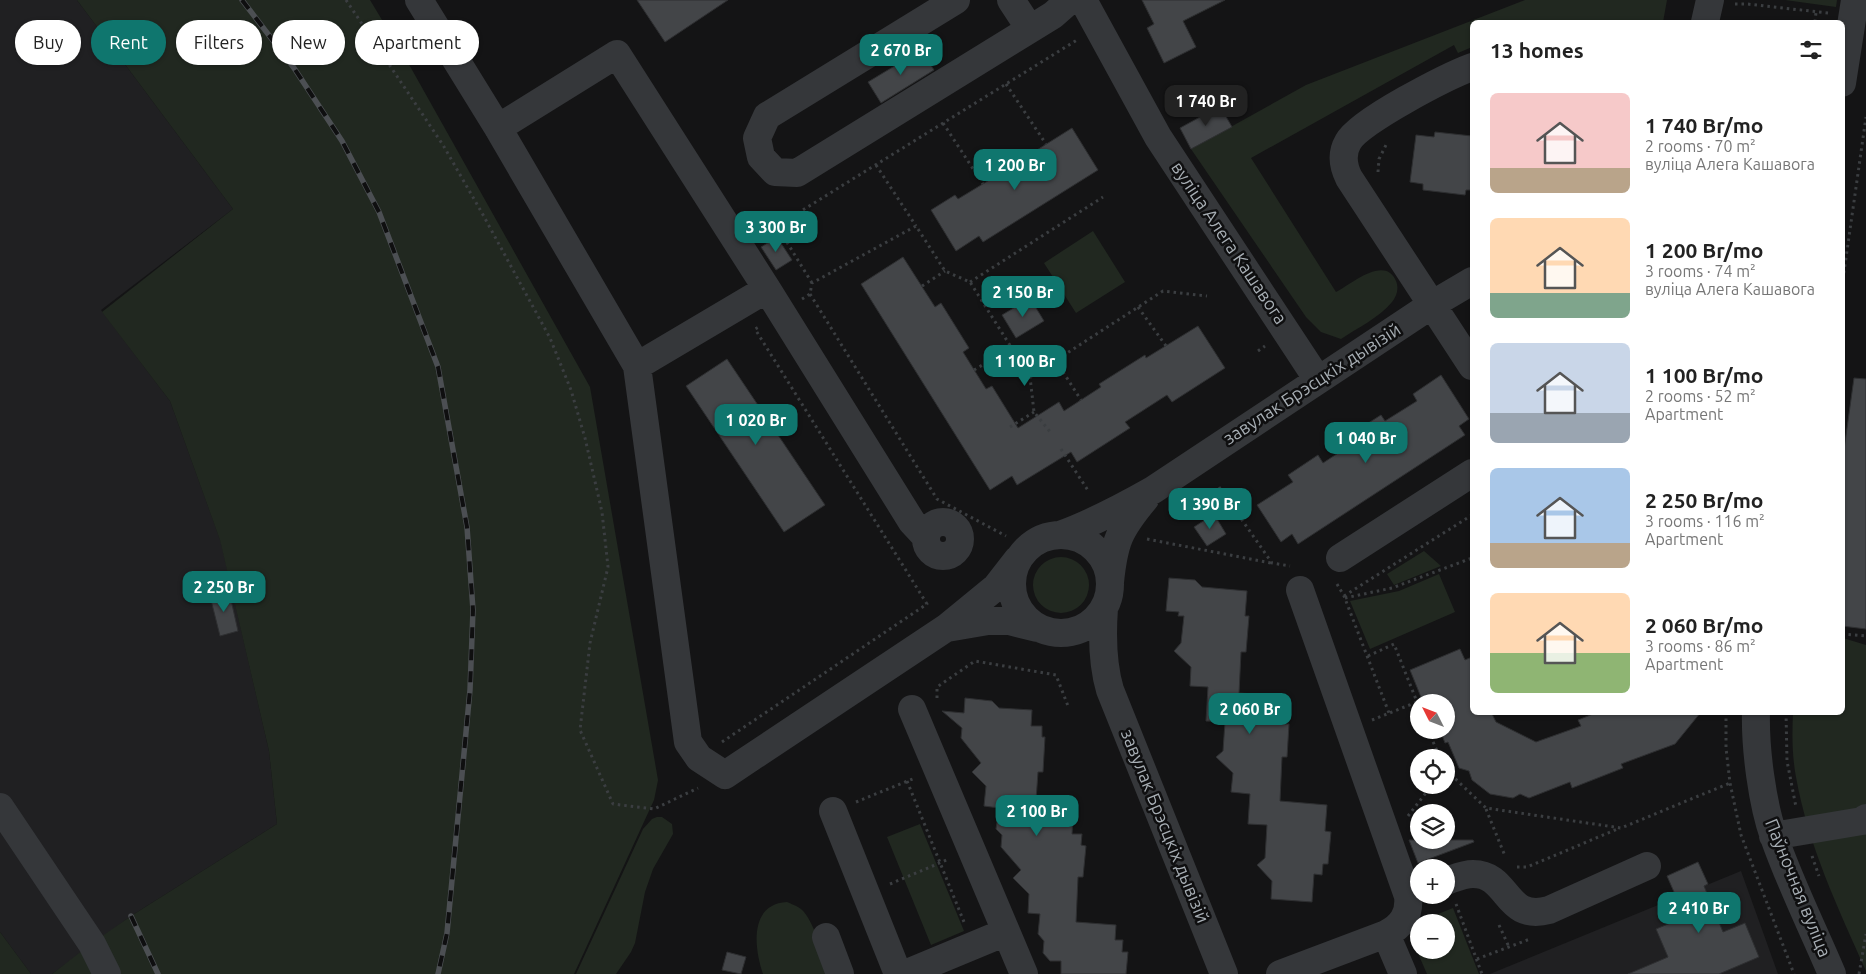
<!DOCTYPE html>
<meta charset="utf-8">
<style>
:root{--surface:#fff;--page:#f2f2f2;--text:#222;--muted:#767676;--accent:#0f766e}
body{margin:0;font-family:Ubuntu,sans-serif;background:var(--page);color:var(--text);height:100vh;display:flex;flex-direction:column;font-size:19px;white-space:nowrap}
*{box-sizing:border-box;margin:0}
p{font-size:16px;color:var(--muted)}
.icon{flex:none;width:28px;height:28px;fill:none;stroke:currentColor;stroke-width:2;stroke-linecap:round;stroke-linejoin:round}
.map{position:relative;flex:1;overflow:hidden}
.side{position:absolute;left:1470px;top:20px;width:375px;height:695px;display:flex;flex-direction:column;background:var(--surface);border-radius:8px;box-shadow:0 1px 4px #0004}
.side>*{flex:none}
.guide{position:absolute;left:15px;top:20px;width:475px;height:45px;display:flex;gap:10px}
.needle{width:32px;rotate:312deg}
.controls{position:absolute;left:1410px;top:694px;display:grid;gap:10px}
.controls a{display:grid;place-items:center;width:45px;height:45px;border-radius:50%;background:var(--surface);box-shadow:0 1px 4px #0004;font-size:25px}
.price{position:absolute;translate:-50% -42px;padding:0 11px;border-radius:10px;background:var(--accent);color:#fff;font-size:16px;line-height:32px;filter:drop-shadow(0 1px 2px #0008)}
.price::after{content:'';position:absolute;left:50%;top:30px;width:15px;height:11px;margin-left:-8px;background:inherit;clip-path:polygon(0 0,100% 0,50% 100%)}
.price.current{background:#222;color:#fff}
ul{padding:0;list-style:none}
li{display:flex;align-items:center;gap:15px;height:125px;padding:0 20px}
li span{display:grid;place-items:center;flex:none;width:140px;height:100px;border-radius:8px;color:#555}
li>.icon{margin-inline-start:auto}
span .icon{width:60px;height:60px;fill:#fffc;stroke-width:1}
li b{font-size:21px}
h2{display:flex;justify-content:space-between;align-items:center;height:60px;padding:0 20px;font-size:21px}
.pill{padding:0 18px;border-radius:22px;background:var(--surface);box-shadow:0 1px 4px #0004;font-size:18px;line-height:45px}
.pill.current{background:var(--accent);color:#fff}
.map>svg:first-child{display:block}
.built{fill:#202022}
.green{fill:#212820;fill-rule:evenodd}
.building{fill:#434548;stroke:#2e2f31}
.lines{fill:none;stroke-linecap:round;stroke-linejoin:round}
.path{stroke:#3b3e41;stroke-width:3;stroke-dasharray:2.5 4;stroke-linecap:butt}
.minor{stroke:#35373a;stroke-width:28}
.rail-casing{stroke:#4c4f53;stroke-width:5.5}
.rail{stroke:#0f0f10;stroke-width:4;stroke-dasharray:11;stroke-linecap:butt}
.labels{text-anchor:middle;stroke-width:5;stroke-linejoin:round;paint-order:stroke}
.street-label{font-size:18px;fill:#a7aeb4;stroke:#0f0f10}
</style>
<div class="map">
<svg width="1866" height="974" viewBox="0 0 1866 974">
<rect width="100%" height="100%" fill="#141415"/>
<path class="built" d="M0,0h77l156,209 -132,101 69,91 51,141 48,209 8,73 -146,92 -79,58h-21l-31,-42z
M1741,871l37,103h-288l17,-7z"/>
<path class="green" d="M77,0h293l41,68 179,319 68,393 -4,20 -80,174h-457l-19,-35 33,-23 146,-92 -8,-73 -49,-211 -50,-139 -68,-89 131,-103z
M1525,0h142l-4,22h-191v25l-14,6 -4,-8 -203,113 85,134c14,-7 49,-38 60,-11 3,7 1,15 -4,21 -13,16 -35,26 -51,37l-20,-7 -15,-15 -115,-168 115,-64z
M1785,0h52l-1,7z
M1093,231l32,51 -49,31 -32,-50z
M1424,551l17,15 -47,19 -7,-11z
M1033 585a28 28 0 1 1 56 0a28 28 0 1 1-56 0Z
M1439,574l16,38 -85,37 -20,-48 49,-10z
M1843,638l23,7v326c-28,-63 -58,-126 -70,-194 -4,-21 -4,-43 -3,-64l49,-1z
M657,817h5l10,7 1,10 -20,35 -8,23 -10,51 -4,9 -15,22h-40l67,-145 9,-10z
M920,824l44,107 -33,14 -44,-108z
M787,902c7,3 13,5 17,10 11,13 20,46 26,62h-67c-9,-26 -14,-70 24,-72z
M1453,908l26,66h-52l-17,-39 3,-11zM1419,922h27v28h-27z
M0,932l31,42h-31z
M83,950l12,24h-43z"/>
<path class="building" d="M637,0h91l-63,42z
M1142,0h83l-42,21 13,26 -32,16 -17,-35 7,-4z
M921,50l13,20 -53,33 -13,-21z
M1220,106l12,21 -41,22 -11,-21z
M1072,128l26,42 -115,72 -4,-6 -23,15 -25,-41 24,-15 3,4 38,-23 -4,-7 25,-15 4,6z
M1435,132l37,4v54h-6l-1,5 -42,-5v-6l-13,-2 6,-47 18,2z
M777,237l15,23 -16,10 -15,-23z
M903,257l32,50 6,-4 28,45 -6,4 23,37 6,-3 26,42 41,-26 5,9 37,-24 -2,-3 46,-29 1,3 52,-32 27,42 -53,34 -5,-7 -42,27 5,6 -53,34 -6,-10 -54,33 -5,-9 -22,14 -129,-206z
M1030,298l14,23 -28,17 -14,-23z
M727,359l98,146 -41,27 -98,-146z
M1441,375l28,44 -10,7 6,9 -167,109 -6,-10 -11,8 -24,-37 36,-23 -5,-7 30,-20 5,8 32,-21 -4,-8 30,-19 4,6 32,-20 -4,-7z
M1854,378l12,1v250l-24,-3v-162z
M1214,514l12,20 -19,12 -13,-19z
M1169,578l26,2 7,7 45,4 -2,25h4l-3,36h-5l-2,41 48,3 -2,28h4l-2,33h-5l-2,44 47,4 -2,26 6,1 -3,32h-5l-1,11 -8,-1 -2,28 -41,-3 1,-18 -15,-16 8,-7 2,-33 -19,-1 2,-30 -19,-2 2,-19 -17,-16 7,-6 2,-29 -19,-1 2,-34 -18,-1 1,-19 -17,-16 7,-8 3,-27h-6l1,-4 -13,-1z
M229,591l9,40 -18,5 -10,-40z
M1460,649l5,11 7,-3v55h19l5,10 40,20 45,-16 -3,-6 20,-8h103l-26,32 -54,20 2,4 -51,20 -2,-6 -41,16 -9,-4 -7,4 -23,-4 -18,-14 -3,-9 -10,-3 -11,-26 -3,1 -5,-13h6v-28h-23l-13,-32z
M965,698l27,3 7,7 33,2 -1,16h11v11h3l-2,35h-5l-3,42 38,2 -1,18h10l-1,11 5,1 -3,31h-5l-2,45 40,3 -1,15h8l-1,12h6l-2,22h-65v-13h-11l-7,-8 1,-12 -6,-7 2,-20 -12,-1 1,-19 -16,-16 8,-8 -20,-23 1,-12 -6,-6 3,-21 -15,-2 2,-20 -14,-14 9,-9 -20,-25 1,-10 -20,-17 22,2z
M1409,840h64l1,2 -56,21z
M1698,862l10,22 -4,2 19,46 22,-9 14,34 -40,17h-91l40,-17 -12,-28 29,-12 -18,-41z
M727,952l19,5 -5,17 -19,-4z"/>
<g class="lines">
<path class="path" d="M346,0l97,145 39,68 68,125 21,52 14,48 17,74 6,55 -18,76 -10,87 33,74 41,5 44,-21
M1735,4h12l81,9
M1815,22l1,-10
M1006,84l40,60
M943,123l40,61
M876,165l40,61
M1378,172l1,-13 8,-16
M970,282l133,-85
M812,283l-35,-57 300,-186
M922,286l23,-15
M1842,286l24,-169
M810,294l127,205 69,37
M802,299l8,-5 2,-11 104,-57 29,45 25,11 60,95 4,35 17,21
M1138,307l28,39
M1258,351l7,-5
M1056,361l25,39
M974,370l37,-22
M1030,377l133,-86 44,5
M1010,427l24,-15
M1061,449l28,43
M1219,487l53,76 18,3
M1147,539l124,24
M1337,584l7,12 45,117
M1344,596l128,-81
M1345,598l47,-10 80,-30
M1842,634l24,2
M1368,656l26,-12 25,63
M937,698v-11l38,-26 81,14 12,31
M1726,712v36l4,35 11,52 53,139
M1786,712l1,49 9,46
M1372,720l45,-18
M1428,730l12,28
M722,742l205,-138 -172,-275 6,-3
M1446,770l40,38 135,20 109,-45
M907,781l57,141
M856,802l59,-24
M1486,809l19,47
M1408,816l24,-31
M1812,856l7,20
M1517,867h10l93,-39
M890,884l59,-25
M1456,904l26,70
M1499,925l10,22
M1477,959l53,-20
M1859,974l7,-40"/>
<path class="minor" d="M419,0l79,128 139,238
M956,0l-189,116 -10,22 4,19 14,15 22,1 256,-158 17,-15
M1011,0l19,29
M1083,0l75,137 160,243
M1705,22l5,-22
M1472,67c-24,9 -113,54 -124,75 -7,12 -5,24 1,36l123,188
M1842,83l13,-83
M498,128l119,-74 150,235 145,233 13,14
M767,289l-130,77 51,376 11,16 26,17 221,-147 50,-41 21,-27
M926 539a17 17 0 1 1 34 0a17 17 0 1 1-34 0Z
M1012 584a49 49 0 1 1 98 0a49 49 0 1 1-98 0Z
M1060,535c33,-12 63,-28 93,-45l280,-186 39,-23
M1340,558l132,-85
M1110,582c4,-40 9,-52 35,-83
M1300,590l108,306c2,18 -6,30 -22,38
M1104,608c-2,28 -2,55 6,82l114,284
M947,628l41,-7h21l28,7
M912,709l112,265
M1756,712c-1,36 6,91 18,125 16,46 39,92 58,137
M0,807l92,137 15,30
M833,811l65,163
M1773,836l89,-15 4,-3
M1446,881c9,-3 18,-7 27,-7 37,0 31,48 76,36l98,-44
M826,937l14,37
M905,974l101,-42
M1280,974l106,-40 17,40"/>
<g class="rail-casing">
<path id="rail" d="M242,0l52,68 48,73 37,71 59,155 29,160 6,83 -3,80 -23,243 -9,41
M131,916l27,58"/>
</g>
<use href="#rail" class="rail"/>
</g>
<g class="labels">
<g class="street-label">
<text transform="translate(1229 243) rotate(56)" y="6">вуліца Алега Кашавога</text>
<text transform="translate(1312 384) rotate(-33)" y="6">завулак Брэсцкіх дывізій</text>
<text transform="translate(1165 826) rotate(68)" y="6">завулак Брэсцкіх дывізій</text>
<text transform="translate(1798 888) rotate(68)" y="6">Паўночная вуліца</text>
</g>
</g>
</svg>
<div class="controls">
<a><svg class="needle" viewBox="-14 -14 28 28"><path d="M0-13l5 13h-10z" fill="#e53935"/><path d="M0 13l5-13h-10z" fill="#767676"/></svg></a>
<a><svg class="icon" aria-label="locate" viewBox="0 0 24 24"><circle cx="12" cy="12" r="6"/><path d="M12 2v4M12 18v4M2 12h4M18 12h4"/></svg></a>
<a><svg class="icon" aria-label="layers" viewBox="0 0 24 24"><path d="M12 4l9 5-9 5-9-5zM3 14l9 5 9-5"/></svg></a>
<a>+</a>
<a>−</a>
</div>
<b class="price" style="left:901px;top:76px">2 670 Br</b>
<b class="price current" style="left:1206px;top:127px">1 740 Br</b>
<b class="price" style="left:1015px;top:191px">1 200 Br</b>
<b class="price" style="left:776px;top:253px">3 300 Br</b>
<b class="price" style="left:1023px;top:318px">2 150 Br</b>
<b class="price" style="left:1025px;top:387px">1 100 Br</b>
<b class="price" style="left:756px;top:446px">1 020 Br</b>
<b class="price" style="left:1366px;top:464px">1 040 Br</b>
<b class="price" style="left:1210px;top:530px">1 390 Br</b>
<b class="price" style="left:224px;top:613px">2 250 Br</b>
<b class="price" style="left:1250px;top:735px">2 060 Br</b>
<b class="price" style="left:1037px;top:837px">2 100 Br</b>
<b class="price" style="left:1699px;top:934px">2 410 Br</b>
<div class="guide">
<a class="pill">Buy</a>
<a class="pill current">Rent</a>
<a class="pill">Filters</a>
<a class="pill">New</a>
<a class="pill">Apartment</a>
</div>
<section class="side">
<h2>13 homes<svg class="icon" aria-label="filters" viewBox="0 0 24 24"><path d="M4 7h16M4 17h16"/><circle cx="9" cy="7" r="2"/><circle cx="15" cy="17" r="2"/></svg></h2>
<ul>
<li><span style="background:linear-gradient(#f6c9c9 75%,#b9a48a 0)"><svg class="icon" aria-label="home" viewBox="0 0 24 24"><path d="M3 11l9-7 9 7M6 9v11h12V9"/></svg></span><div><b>1 740 Br/mo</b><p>2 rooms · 70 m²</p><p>вуліца Алега Кашавога</p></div></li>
<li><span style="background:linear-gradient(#ffd9b3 75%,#7fa58c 0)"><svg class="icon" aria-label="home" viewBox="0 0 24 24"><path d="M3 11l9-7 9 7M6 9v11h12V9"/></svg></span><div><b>1 200 Br/mo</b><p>3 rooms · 74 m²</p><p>вуліца Алега Кашавога</p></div></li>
<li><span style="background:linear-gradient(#c9d6e8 70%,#9aa5b1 0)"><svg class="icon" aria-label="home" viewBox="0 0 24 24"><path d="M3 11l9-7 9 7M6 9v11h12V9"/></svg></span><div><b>1 100 Br/mo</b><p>2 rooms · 52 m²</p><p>Apartment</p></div></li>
<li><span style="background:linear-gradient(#a9c7e8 75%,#b9a48a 0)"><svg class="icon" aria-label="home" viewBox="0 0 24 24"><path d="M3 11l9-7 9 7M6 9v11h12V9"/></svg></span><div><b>2 250 Br/mo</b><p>3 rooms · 116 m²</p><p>Apartment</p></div></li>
<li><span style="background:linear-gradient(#ffd9b3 60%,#8fb573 0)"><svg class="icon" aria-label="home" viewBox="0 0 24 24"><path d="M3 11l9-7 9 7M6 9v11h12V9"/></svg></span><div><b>2 060 Br/mo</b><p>3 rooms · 86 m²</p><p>Apartment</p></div></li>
</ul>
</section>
</div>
